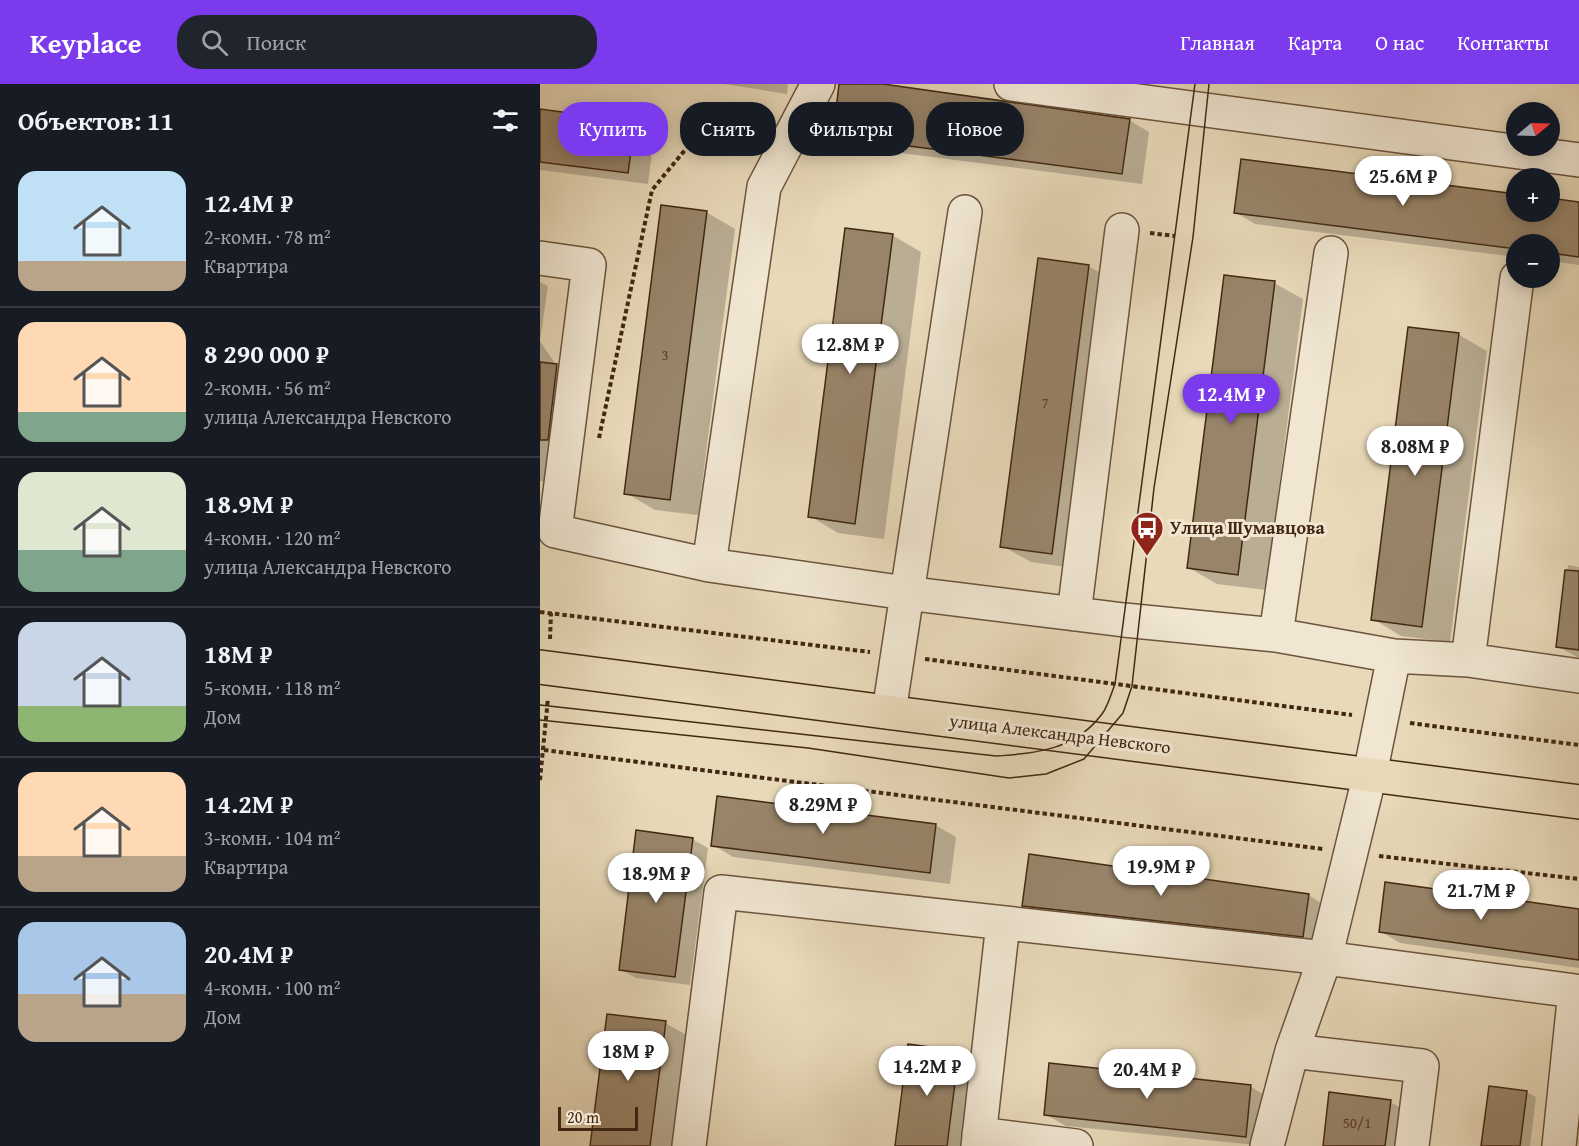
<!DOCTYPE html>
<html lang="ru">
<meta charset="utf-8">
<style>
:root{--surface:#171b24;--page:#20242c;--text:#f1f3f6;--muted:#9ea1a6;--line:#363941;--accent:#7c3aed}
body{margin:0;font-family:"Gentium Book Plus",serif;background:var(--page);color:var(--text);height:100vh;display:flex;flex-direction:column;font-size:22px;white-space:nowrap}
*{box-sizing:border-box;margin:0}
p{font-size:20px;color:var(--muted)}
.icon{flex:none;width:33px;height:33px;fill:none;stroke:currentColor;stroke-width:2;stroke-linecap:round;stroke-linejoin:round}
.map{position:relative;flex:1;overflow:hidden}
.details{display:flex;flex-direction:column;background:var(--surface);width:540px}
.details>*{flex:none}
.hud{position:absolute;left:18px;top:18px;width:570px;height:54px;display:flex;gap:12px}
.needle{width:39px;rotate:71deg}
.tools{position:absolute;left:966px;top:18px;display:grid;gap:12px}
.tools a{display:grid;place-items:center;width:54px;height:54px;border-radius:50%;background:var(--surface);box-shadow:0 3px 15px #0003;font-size:30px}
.scale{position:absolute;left:18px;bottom:15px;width:80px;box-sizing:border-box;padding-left:6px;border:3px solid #422812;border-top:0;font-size:16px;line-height:21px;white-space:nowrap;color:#422812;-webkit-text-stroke:4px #f0e6d2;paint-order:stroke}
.price{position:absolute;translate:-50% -51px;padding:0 14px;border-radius:21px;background:#fff;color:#222;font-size:20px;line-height:39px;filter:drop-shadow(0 2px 3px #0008)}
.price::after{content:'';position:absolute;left:50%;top:36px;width:18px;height:14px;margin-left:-9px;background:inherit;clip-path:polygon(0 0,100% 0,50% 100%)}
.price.selected{background:var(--accent);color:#fff}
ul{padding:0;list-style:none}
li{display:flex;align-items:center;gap:18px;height:150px;padding:0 18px}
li+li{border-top:2px solid var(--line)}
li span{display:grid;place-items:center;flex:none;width:168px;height:120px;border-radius:18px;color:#555}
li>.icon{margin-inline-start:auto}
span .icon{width:72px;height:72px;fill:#fffc;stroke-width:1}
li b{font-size:26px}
h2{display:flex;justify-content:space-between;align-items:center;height:72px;padding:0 18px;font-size:26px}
.tag{padding:0 21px;border-radius:24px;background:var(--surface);box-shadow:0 3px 15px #0003;font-size:21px;line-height:54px}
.tag.selected{background:var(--accent);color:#fff}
header{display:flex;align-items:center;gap:36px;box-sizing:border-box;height:84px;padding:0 30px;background:var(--accent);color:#fff}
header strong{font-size:28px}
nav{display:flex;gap:33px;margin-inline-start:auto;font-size:21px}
.search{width:420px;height:54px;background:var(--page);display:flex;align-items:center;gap:15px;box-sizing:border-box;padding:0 21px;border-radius:24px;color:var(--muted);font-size:22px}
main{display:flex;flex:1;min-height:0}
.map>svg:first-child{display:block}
.shadow{fill:#0003}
.building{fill:#988469;stroke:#422812;stroke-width:1.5}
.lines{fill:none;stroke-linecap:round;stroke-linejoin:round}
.minor-casing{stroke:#6c543c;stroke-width:36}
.major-casing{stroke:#422812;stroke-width:36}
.path{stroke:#422812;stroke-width:4;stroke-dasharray:4.5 3;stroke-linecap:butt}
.minor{stroke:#f0e6d2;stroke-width:33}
.major{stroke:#e8d9b9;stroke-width:33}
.tram{stroke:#422812;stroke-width:1.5}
.labels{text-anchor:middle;stroke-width:6;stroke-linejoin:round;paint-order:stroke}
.number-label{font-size:15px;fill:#583f28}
.poi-label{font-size:18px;font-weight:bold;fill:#422812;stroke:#f0e6d2;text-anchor:start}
.street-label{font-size:18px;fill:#422812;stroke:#f0e6d2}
</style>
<header>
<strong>Keyplace</strong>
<div class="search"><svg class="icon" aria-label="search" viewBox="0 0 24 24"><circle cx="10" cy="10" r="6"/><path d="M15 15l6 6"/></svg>Поиск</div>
<nav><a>Главная</a><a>Карта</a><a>О нас</a><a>Контакты</a></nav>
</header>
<main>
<section class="details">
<h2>Объектов: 11<svg class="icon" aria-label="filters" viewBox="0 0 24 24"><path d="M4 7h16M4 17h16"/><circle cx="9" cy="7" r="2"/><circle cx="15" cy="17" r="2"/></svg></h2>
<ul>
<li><span style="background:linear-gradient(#bfe0f5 75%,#b9a48a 0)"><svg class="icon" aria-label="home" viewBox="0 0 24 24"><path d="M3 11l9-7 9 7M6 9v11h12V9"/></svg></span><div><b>12.4M ₽</b><p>2-комн. · 78 m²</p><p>Квартира</p></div></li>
<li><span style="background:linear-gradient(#ffd9b3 75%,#7fa58c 0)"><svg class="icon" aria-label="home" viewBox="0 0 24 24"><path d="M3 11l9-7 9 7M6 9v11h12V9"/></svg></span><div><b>8 290 000 ₽</b><p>2-комн. · 56 m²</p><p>улица Александра Невского</p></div></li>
<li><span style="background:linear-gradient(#dfe7d0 65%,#7fa58c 0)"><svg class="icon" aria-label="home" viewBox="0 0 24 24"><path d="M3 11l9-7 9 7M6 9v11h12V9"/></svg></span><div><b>18.9M ₽</b><p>4-комн. · 120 m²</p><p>улица Александра Невского</p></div></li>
<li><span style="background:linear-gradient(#c9d6e8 70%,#8fb573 0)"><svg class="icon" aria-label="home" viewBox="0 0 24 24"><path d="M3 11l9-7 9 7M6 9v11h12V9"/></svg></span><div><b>18M ₽</b><p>5-комн. · 118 m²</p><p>Дом</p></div></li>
<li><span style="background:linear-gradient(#ffd9b3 70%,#b9a48a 0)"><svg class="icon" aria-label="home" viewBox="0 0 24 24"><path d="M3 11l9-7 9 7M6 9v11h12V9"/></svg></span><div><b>14.2M ₽</b><p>3-комн. · 104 m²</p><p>Квартира</p></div></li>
<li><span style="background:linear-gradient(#a9c7e8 60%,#b9a48a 0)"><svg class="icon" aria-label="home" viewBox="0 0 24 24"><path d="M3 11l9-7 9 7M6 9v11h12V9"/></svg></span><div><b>20.4M ₽</b><p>4-комн. · 100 m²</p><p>Дом</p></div></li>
</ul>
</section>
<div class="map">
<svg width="1039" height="1062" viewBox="0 0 1039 1062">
<rect width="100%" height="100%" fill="#e8d9b9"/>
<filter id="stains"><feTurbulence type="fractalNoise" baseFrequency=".00333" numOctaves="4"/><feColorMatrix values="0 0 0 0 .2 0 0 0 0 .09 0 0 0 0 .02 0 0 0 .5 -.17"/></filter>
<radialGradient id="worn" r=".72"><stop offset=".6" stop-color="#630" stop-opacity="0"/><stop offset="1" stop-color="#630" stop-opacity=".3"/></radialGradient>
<path class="shadow" d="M184,0h64l-1,10z
M301,0h28l260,36 20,12 -7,52 -288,-37 -20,-12z
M0,27l94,12 20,12 -6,49 -108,-14z
M702,76l274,36v16h34v-12l29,4v61l-29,-4v-17h-34v13l-261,-33 -20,-12z
M166,128l29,17 -37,286 -43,-5 -29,-17z
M352,151l29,17 -37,287 -46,-6 -28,-17z
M548,182l29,16 -37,287 -49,-7 -29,-16z
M0,198l8,4 -8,55 16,24 21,12 -21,107 -16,-3z
M734,199l29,16 -37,291 -49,-6 -28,-16z
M919,251l28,16 -37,291 -49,-6 -28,-17z
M1028,481l11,2v91l-22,-12z
M395,741l21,12 -6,47 -217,-27 -20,-12z
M152,755l16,9 -18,137 -54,-7 -16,-9z
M846,800l193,27v57l-179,-25 -20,-12z
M768,811l20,12 -5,40 -279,-30 -21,-12z
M125,939l29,16 -14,107h-88z
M419,968l20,12 -11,82h-71z
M711,1003l20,12 -5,47 -200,-20 -21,-12z
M986,1008l10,5 -6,49h-47z
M850,1018l21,11 -4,33h-83z"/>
<path class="building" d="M299,0h44l247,35 -8,55 -289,-38z
M0,25l95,13 -7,51 -88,-11z
M701,75l275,35v18h34v-14l29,4v55l-29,-4v-9h-34v5l-282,-36z
M121,121l46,6 -37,289 -46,-6z
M305,144l48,6 -38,290 -47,-7z
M498,174l51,7 -37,289 -52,-7z
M684,191l51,6 -37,294 -51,-7z
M868,243l51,6 -37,294 -51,-7z
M0,278l17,2 -9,76h-8z
M1025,486l14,1v79l-23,-3z
M177,712l219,28 -6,49 -219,-27z
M96,746l57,8 -18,139 -56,-7z
M489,770l280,40 -6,43 -281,-31z
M845,798l194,27v51l-200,-28z
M67,930l59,7 -16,125h-60z
M368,960l51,7 -12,95h-52z
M509,979l202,22 -5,52 -202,-22z
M949,1002l38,5 -7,55h-39z
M789,1008l62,8 -6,46h-62z"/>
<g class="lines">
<g class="minor-casing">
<path id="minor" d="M471,0l568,76
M0,174l49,7 -34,266 154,34 197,28 218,27 152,15 118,21 74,4 111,16
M169,481l55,-378 54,-103
M534,530l48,-384
M736,551l55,-382
M854,572l-24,118 -45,184 -33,93 130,15 -10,80
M928,576l49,-382
M349,628l76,-500
M439,1050l97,12
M149,1062l32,-254 604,66 250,33 -16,155
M438,1062l25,-223
M727,1062l25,-95"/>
</g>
<g class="major-casing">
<path id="major" d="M0,583l1039,135"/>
</g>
<path class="path" d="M610,149l25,3
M59,354l53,-248 33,-40
M0,528l330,40
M10,555l1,-26
M385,575l427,56
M870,639l169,22
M4,666l779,99
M0,696l8,-82
M839,772l200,23"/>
<use href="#minor" class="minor"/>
<use href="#major" class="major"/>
<path class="tram" d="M0,621l456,51c41,-3 79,-6 106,-42 6,-8 9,-20 13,-30l80,-600
M0,636l268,28 201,30 37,-4 38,-15 39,-46 9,-27 22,-198 39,-251 16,-153"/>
</g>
<defs>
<g id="bus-pin" transform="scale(1.725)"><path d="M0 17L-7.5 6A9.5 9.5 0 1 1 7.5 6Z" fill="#8f2418" stroke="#f0e6d2"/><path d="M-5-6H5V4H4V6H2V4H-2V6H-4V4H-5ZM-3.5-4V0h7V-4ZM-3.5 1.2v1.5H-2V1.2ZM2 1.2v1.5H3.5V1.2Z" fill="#fff"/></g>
</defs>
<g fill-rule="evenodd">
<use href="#bus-pin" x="607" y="444"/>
</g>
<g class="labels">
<g class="number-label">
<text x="125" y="276">3</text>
<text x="505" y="324">7</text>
<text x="817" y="1044">50/1</text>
</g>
<g class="poi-label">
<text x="630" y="450">Улица Шумавцова</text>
</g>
<g class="street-label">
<text transform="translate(520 650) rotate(7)" y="6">улица Александра Невского</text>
</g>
</g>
<rect width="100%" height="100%" filter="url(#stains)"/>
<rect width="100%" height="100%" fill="url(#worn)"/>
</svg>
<div class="tools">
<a><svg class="needle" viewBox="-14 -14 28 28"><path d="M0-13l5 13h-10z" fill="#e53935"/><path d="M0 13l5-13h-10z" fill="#9ea1a6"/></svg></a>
<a>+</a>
<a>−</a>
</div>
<div class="scale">20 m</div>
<b class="price" style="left:863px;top:123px">25.6M ₽</b>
<b class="price" style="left:310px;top:291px">12.8M ₽</b>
<b class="price selected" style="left:691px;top:341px">12.4M ₽</b>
<b class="price" style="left:875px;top:393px">8.08M ₽</b>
<b class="price" style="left:283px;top:751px">8.29M ₽</b>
<b class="price" style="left:621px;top:813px">19.9M ₽</b>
<b class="price" style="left:116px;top:820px">18.9M ₽</b>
<b class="price" style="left:941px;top:837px">21.7M ₽</b>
<b class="price" style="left:88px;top:998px">18M ₽</b>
<b class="price" style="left:387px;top:1013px">14.2M ₽</b>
<b class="price" style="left:607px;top:1016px">20.4M ₽</b>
<div class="hud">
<a class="tag selected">Купить</a>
<a class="tag">Снять</a>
<a class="tag">Фильтры</a>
<a class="tag">Новое</a>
</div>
</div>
</main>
